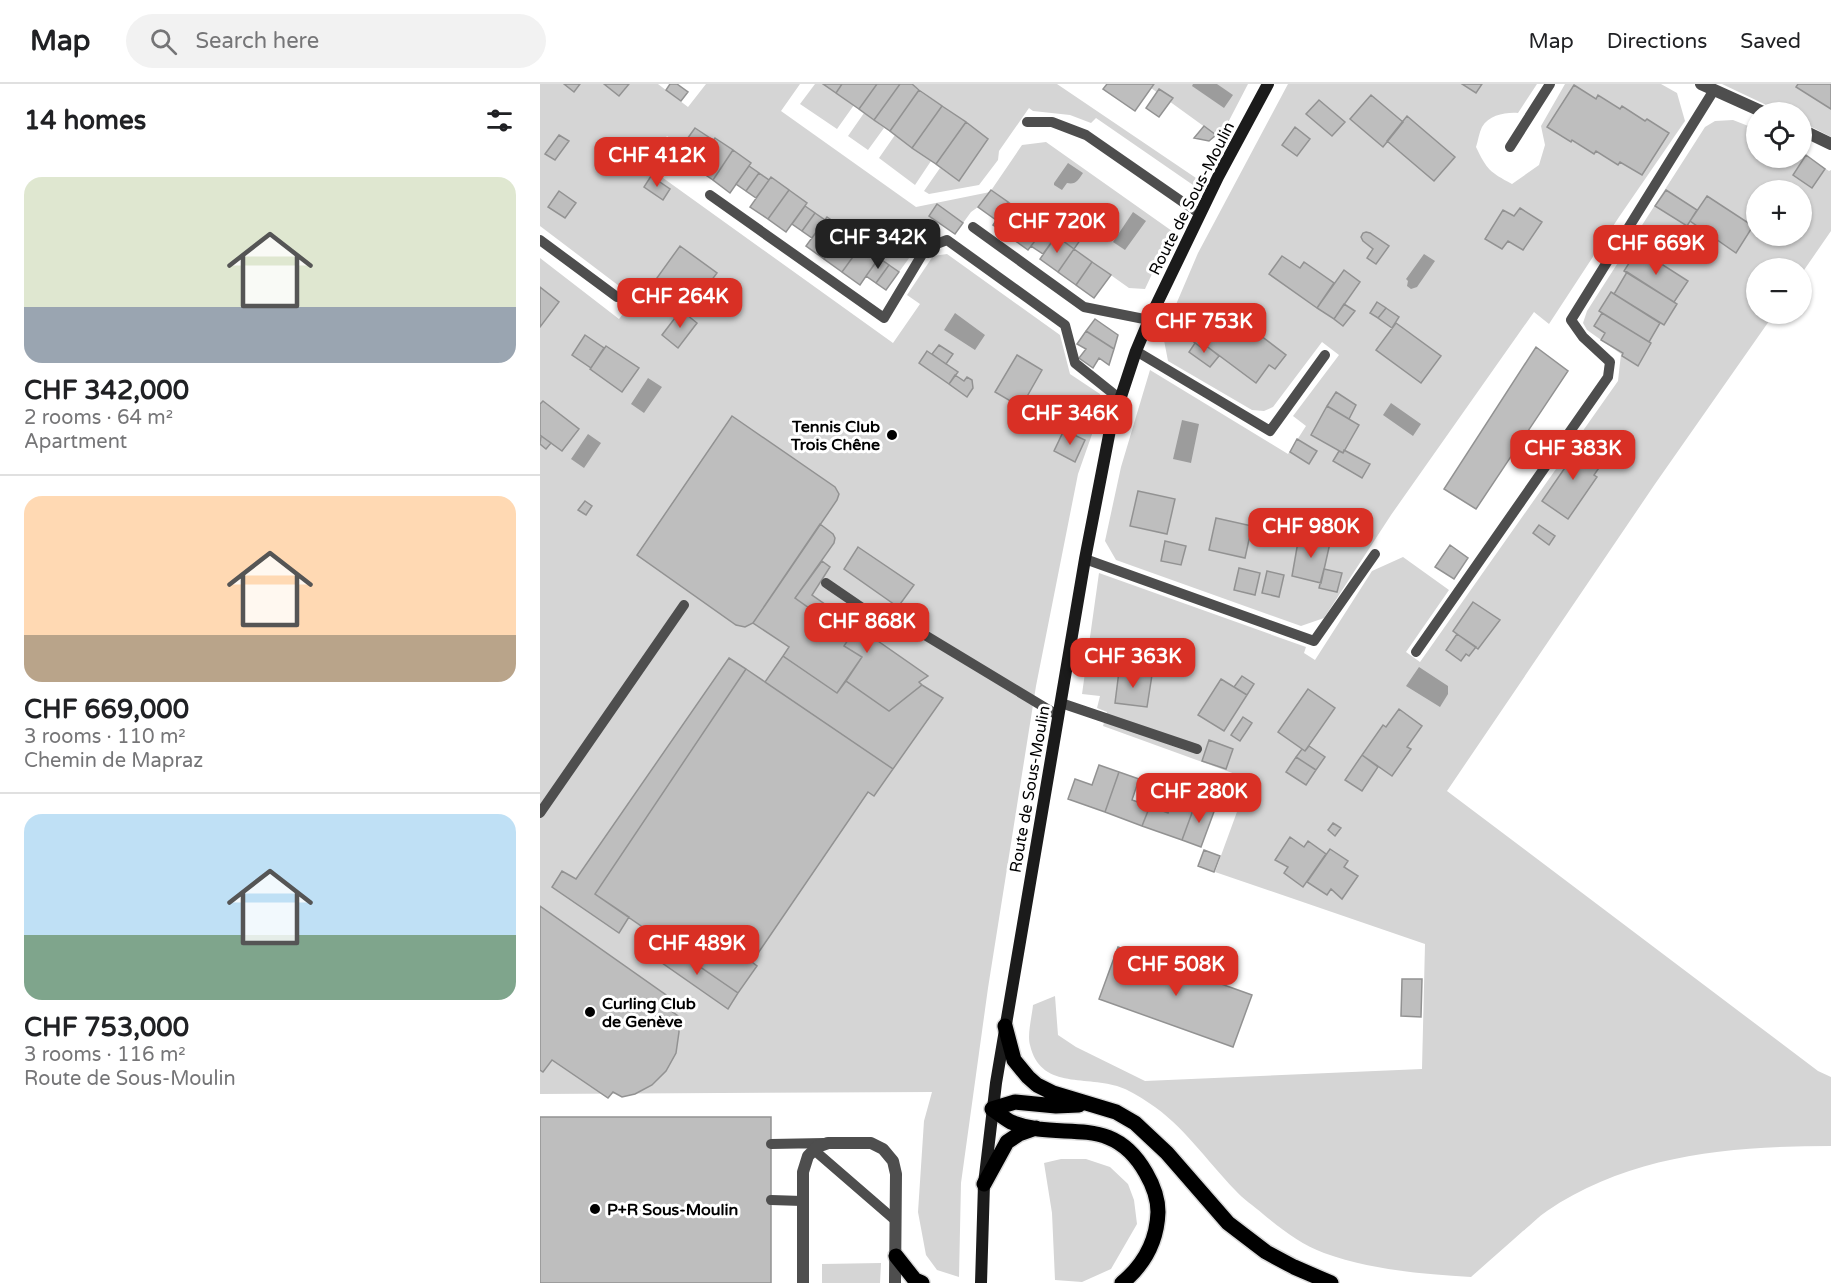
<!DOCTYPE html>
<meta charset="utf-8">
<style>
:root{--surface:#fff;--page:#f2f2f2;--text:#202124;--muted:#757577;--line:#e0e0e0;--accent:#d93025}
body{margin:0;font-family:"Varela Round",sans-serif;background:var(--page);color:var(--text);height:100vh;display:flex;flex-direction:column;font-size:22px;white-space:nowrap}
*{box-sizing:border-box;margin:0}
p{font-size:20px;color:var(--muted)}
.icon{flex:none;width:33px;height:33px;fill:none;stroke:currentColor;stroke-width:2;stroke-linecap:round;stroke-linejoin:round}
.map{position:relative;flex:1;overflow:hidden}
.side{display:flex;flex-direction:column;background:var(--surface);width:540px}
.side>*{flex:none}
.fabs{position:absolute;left:1206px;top:18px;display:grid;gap:12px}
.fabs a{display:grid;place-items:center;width:66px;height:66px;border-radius:50%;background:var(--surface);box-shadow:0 2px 4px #0004;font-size:30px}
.price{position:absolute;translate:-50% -51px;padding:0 14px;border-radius:12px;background:var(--accent);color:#fff;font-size:20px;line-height:39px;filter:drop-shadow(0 2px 3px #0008)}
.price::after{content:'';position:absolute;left:50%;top:36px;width:18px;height:14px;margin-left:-9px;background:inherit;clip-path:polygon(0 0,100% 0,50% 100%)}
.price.active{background:#222;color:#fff}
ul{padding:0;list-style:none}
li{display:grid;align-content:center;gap:12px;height:318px;padding:0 24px}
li+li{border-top:2px solid var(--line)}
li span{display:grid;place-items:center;height:186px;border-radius:18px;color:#555}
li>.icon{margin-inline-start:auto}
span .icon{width:108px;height:108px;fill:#fffc;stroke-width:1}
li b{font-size:26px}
h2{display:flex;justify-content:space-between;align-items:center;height:72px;padding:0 24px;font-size:26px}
header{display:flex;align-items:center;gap:36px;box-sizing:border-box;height:84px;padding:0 30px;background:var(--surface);border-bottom:2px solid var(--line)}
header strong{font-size:28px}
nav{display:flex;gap:33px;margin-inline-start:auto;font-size:21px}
.search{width:420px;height:54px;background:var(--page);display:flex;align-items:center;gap:15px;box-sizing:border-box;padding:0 21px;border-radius:33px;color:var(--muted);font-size:22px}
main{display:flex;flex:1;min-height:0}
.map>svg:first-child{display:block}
.green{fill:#d5d5d5;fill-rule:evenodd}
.water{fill:#9c9c9c}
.building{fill:#bebebe;stroke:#929292;stroke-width:1.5}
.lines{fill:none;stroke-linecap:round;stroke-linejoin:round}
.primary-casing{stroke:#dbdbdb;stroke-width:18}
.lane{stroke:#4e4e4e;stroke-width:10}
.street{stroke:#4e4e4e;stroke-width:12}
.secondary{stroke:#1b1b1b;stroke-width:12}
.primary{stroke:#000;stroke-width:15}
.poi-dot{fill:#000;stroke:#fff;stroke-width:2}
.labels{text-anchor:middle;stroke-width:6;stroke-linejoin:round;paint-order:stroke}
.street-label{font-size:16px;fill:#000;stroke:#fff}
.poi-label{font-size:16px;font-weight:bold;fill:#000;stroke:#fff;text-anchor:start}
</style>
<header>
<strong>Map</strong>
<div class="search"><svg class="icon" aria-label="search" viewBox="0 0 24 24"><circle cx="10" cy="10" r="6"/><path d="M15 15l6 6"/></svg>Search here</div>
<nav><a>Map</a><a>Directions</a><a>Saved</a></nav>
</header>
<main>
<section class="side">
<h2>14 homes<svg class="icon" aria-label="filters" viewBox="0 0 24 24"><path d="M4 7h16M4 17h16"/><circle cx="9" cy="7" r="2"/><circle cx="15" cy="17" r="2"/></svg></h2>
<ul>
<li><span style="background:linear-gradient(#dfe7d0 70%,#9aa5b1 0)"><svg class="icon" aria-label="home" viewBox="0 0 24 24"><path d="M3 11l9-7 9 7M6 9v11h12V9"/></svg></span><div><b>CHF 342,000</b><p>2 rooms · 64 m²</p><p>Apartment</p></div></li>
<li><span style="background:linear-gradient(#ffd9b3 75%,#b9a48a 0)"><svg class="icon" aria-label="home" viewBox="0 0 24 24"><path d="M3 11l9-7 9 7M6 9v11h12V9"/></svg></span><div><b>CHF 669,000</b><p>3 rooms · 110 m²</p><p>Chemin de Mapraz</p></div></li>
<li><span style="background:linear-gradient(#bfe0f5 65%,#7fa58c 0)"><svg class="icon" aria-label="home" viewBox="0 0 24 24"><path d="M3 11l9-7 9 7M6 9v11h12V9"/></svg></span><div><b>CHF 753,000</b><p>3 rooms · 116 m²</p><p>Route de Sous-Moulin</p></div></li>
</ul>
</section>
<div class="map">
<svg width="1291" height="1199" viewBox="0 0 1291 1199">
<rect width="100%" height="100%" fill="#fff"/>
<path class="green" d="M0,0h118l30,23 18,-23h94l-19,27 135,96 74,-15 32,-47 24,-3 126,89 -27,58 -16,-1 -121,-86 -12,18 -18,-13 -7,5 -8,11 -26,-18 -8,11 7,5 -37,51 -20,-14 1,-3 -53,-38 -2,3 -20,-14 2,-3 -36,-26 -2,3 -20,-14 2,-3 -35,-25 -3,2 -18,-12 -13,18 -15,-10 -22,29 248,178 27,-39 -13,-9 26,-39 14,-2 113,81 10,39 30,20 3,9 -25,71 -42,212 -48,302 -27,195 -2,94 -22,-7 -11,-15 -8,-43 6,-91 8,-29 -392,2v-836l79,61 16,-21 -95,-72z
M275,0h8l31,21 -17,24 -37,-25z
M372,0h145l139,94 -3,7 -97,-67 -5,5 -21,-8 -37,-4 -4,-3 -30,43 -1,9 -19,25 -50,9 -5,-3 16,-23 19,13 29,-42z
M614,0h94l-28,54 -69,-50z
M748,0h249l-19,29c-12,-1 -29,2 -36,14 -3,6 -4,14 -6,20 11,23 14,25 36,37l27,-19 6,-20 -4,-19 24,-42h96l16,9 8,28 -66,96 -70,107 -15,-12 -143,203 -67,103 -23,8 -185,-66 -11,-19 16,-74 29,-97 138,84 18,-28 -13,-10 46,-61 -17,-13 -49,65 -9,4 -12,-1 -84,-49 -5,-26 35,-82z
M1182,0h109v53l-29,-15v-10h-21z
M324,29l20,15 -16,22 -20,-14z
M1193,36l23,9v29h46v-5l27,18 2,-1v61l-29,42v-5h-46v46h18l-119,170 -208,307 371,280 13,6v69c-98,0 -201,8 -284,65 -9,6 -16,14 -24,20 -17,15 -35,31 -52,46 -49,-3 -100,-7 -147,-24 -22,-8 -43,-24 -61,-39 -9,-8 -20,-15 -28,-24 -28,-29 -52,-65 -86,-87 -10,-7 -20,-13 -32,-17 -33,-10 -77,3 -87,-41 -3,-10 2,-29 3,-40l22,-9 3,39 18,12 69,34 277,-12 3,-125 -210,-72 34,-93 -146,-53 4,-14 -10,-4 3,-12 -18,-2 17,-121 207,74 -2,6 11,7 57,-89 31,-14 46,33 -43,62 14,10 198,-281 3,-27 -34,-24 -4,-7 4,-12 118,-184 10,-6zM1216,106h46v46h-46z
M355,51l36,26 -16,24 -36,-27z
M521,1075h25l24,8 18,17 6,16 3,24 -26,45 -29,13 -27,-2 -3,-67 -8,-50z
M341,1179l-1,20h-58v-19z"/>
<path class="water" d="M653,0h24l16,11 -9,13 -32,-22z
M528,79l15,10c-5,7 -7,12 -16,10l-5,7 -8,-5v-2z
M593,128l13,9 -21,29 -12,-8z
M884,170l11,7 -18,26 -6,2 -4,-3 1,-5 -2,-2z
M415,229l30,22 -10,15 -31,-20z
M108,294l14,9 -18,26 -13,-9z
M851,319l30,21 -8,12 -30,-21z
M642,336l17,4 -8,39 -18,-4z
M48,350l13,9 -17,25 -13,-9z
M879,583l29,19v8l-8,13 -34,-21z"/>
<path class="building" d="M24,0h16l-6,8z
M64,0h25l-10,12z
M130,0h7l11,8 -7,9 -15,-11z
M283,0h19l-6,9z
M302,0h35l-18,25 -23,-16z
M337,0h23l-26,36 -15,-11z
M360,0h12l7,6 -29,41 -16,-11z
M567,0h47l-19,27 -32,-22z
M922,0h20l-6,9z
M1258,0h33v25l-35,-22z
M1034,1l22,14 2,-4 22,14 2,-3 23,15 2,-2 22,14 -27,42 -22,-13 -2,3 -22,-14 -2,3 -22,-14 -1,2 -24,-15z
M619,5l14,9 -14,19 -13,-9z
M379,6l23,16 -30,42 -22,-17z
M831,11l32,27 -20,25 -33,-28z
M779,16l26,22 -13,14 -26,-22z
M402,22l24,16 -30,42 -24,-16z
M867,32l48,41 -21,24 -47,-40z
M426,38l22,17 -29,42 -23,-17z
M664,42l12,9 -7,6 -15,-3z
M755,43l15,12 -13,17 -15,-11z
M155,44l18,12 -13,18 -18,-12z
M19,51l10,6 -14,19 -10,-6z
M175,54l18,12 -20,30 -19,-13z
M193,66l18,13 -21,30 -17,-13z
M1266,71l19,14 -13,19 -19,-13z
M209,82l10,7 -13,18 -10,-7z
M219,89l10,7 -13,18 -10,-7z
M111,92l19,13 -7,11 -19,-13z
M231,93l18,13 -21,29 -18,-12z
M249,106l18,13 -21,29 -18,-13z
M451,106l17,12 -12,18 -18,-13z
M1126,106l31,20 -10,16 -32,-20z
M19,107l17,12 -11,15 -17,-11z
M1167,112l46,30 -17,27 -46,-32z
M468,118l18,13 -16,22 -17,-12z
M397,120l26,19 -8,11 -26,-18z
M265,122l10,7 -13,18 -10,-7z
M980,124l22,14 -19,28 -15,-9 -6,8 -17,-10 18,-29 11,6z
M275,129l10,7 -13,18 -10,-7z
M486,131l19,13 -17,22 -18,-13z
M287,133l18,12 -21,30 -18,-13z
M505,144l11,8 -13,18 -12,-8z
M305,145l18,14 -21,29 -18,-13z
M529,146l12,9 -7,10 -16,-12 4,-6z
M826,148l4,1 19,13 -13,18 -9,-6 6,-9 -10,-8 -2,-4 2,-4z
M516,152l18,13 -16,23 -18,-13z
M323,159l17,13 -20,29 -18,-13z
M140,162l37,27 -27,36 -36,-27z
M534,165l18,13 -16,23 -18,-13z
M1098,165l50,32 -14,21 -50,-31z
M742,172l18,12 4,-6 30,21 -17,25 -48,-34z
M339,174l10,7 -13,18 -10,-7z
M552,178l19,13 -17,23 -18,-13z
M349,181l10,7 -13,18 -10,-7z
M804,186l16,12 -26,37 -17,-11z
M1087,188l50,32 -13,21 -50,-31z
M0,203l19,15 -19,25z
M1071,208l49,31 -11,19 -50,-31z
M837,218l9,6 -8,10 -8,-5z
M804,220l11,7 -12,15 -9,-7z
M846,224l13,9 -7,11 -14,-10z
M141,226l16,13 -19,25 -16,-13z
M1062,229l49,30 -13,23 -16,-10 1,-3 -22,-13 4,-7 -11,-7z
M555,235l23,16 -4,14 -28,-18z
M664,236l30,21 11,-14 5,5 2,-3 34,26 -11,14 -6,-4 -13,18 -51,-38 -3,3 -12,-9z
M856,239l45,33 -20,27 -45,-33z
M546,247l28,18 -5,16 -10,-7 -6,10 -14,-10 7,-9 -9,-5z
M45,251l19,13 -13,20 -19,-13z
M655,259l7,5 3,-3 14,11 -9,11 -21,-15z
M399,261l14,9 -7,10 -14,-10z
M66,262l33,22 -17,24 -32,-23z
M996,263l32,24 -92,138 -32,-20z
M387,267l31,21 -9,12 -30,-21z
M477,271l25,15 -21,37 -26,-15z
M415,291l9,6 3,-4 5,3 1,8 -6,9 -18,-13z
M796,308l20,13 -7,14 -22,-13z
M3,317l36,28 -17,22 -22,-16v-31z
M787,322l32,19 -16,28 -32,-18z
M192,332l103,71 4,7 -2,6 -84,123 -8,4 -9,-2 -99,-70z
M524,346l21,10 -10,22 -21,-11z
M1,352l10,7 -5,6 -6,-5z
M757,355l20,12 -8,13 -19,-12z
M1035,358l28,20 -9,13 3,2 -29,42 -26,-18 29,-42 -6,-3z
M804,366l26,14 -8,14 -29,-17 6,-10 4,2z
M598,407l37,8 -8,35 -37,-8z
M45,417l7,5 -6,9 -8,-5z
M676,434l36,8 -7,32 -36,-8z
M280,440l13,10 2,4 -1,5 -39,55 55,39 -6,9 18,11 -25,36 -54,-37 6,-9 -36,-24z
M999,441l16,11 -6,9 -16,-12z
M759,452l31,7 -9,40 -29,-7z
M625,457l21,5 -5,19 -20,-4z
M910,461l18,13 -14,21 -19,-12z
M318,463l56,38 -16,22 -54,-38z
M282,477l8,6 -18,28 116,81 -9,6 3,3 -33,26 -43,-30 16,-24 -18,-11 6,-9 -55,-39z
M699,484l21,5 -5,22 -21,-5z
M784,485l18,4 -5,19 -18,-4z
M727,487l17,4 -5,22 -17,-4z
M933,518l27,18 -22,29 -25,-18z
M917,550l19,13 -7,9 -3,-2 -5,7 -15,-11z
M243,572l54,37 9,-12 43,30 33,-26 21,13 -50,71 -128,-87z
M189,574l17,11 -151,225 34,23 -10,16 -67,-46 10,-16 14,8z
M206,585l147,100 -19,27 -6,-4 -116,170 5,4 -19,27 -143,-99z
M579,587l33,4 -5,32 -32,-4z
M702,592l12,8 -7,11 -13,-8z
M681,595l26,16 -23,36 -26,-16z
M768,605l27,19 -30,43 -27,-19z
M859,625l23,17 -15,21 4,2 -19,27 -30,-21 21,-30 3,2z
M703,633l9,6 -12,18 -9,-6z
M669,656l24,9 -7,20 -24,-8z
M769,662l16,11 -9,13 -20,-13 6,-8 3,2z
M822,671l16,12 -16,24 -17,-11z
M756,673l20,13 -10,15 -20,-13z
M559,681l20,7 -14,40 -37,-13 7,-20 17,6z
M579,688l20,7 -7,21 18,6 -8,20 -37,-14z
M635,710l21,8 -14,38 -40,-14 8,-20 18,7z
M656,718l19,7 -14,38 -19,-7z
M793,739l8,5 -6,8 -7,-6z
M750,753l14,10 4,-6 18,13 -23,33 -19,-14 4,-6 -13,-7z
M790,765l18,12 -4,6 14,9 -16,23 -11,-10 -4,6 -20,-13z
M664,766l16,6 -6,16 -16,-6z
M0,822l136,96 -6,8 8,6 1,16 -3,21 -10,18 -14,14 -17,9 -13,3 -9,-5 -5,6 -56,-38 -9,12 -3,-2z
M125,859l73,50 -10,16 -73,-51z
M578,863l134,48 -19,52 -134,-48z
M862,895h20l-1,38 -20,-1z
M0,1033h231v166h-231z"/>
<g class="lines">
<g class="primary-casing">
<path id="primary" d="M465,942l9,34 14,17 9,8 16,8 63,19 19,11 32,30 61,70 38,29 28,15 37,16
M452,1025c6,4 13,10 19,13 51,21 100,-11 135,51 7,12 12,25 12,39 -1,29 -13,52 -36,71
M452,1025l23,-7 41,4 23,-1
M444,1100l23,-42 12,-8 17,-6
M356,1172l19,24 7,3"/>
</g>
<path class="lane" d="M487,38h25l34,13 114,79
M970,63l40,-63
M170,111l174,123 42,-70 21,-8 118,85 10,38 45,36
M433,143l111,80 65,13
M0,156l77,57
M596,267l134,80 55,-76
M545,475l229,82 61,-87
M286,499l54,37h20l159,96
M876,568l192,-275 2,-15 -27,-25 -12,-17 143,-230
M521,619l136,46
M0,729l144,-208
M231,1060l54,-1
M274,1066l82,71
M231,1116l31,1"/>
<path class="street" d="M1161,0l62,28
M1262,46l29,14
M263,1199v-111l5,-16 9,-9 11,-4h43l12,6 10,12 3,13 -1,109"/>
<path class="secondary" d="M441,1199l3,-99 12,-101 89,-524 25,-129 26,-79 13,-31 69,-143 50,-93"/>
<use href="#primary" class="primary"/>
</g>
<g class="poi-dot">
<circle cx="352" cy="351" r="6"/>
<circle cx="50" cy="928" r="6"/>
<circle cx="55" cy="1125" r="6"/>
</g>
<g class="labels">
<g class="street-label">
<text transform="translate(651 114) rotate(-63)" y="6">Route de Sous-Moulin</text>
<text transform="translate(489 705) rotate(-80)" y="6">Route de Sous-Moulin</text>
</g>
<g class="poi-label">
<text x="340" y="348" text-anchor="end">Tennis Club<tspan x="340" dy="18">Trois Chêne</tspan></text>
<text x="62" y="925">Curling Club<tspan x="62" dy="18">de Genève</tspan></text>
<text x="67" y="1131">P+R Sous-Moulin</text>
</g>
</g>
</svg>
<div class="fabs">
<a><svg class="icon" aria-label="locate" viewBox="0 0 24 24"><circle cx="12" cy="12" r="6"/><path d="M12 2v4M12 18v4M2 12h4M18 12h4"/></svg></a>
<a>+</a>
<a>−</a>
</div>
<b class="price" style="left:117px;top:104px">CHF 412K</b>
<b class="price" style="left:517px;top:170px">CHF 720K</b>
<b class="price active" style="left:338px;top:186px">CHF 342K</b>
<b class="price" style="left:1116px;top:192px">CHF 669K</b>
<b class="price" style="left:140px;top:245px">CHF 264K</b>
<b class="price" style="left:664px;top:270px">CHF 753K</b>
<b class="price" style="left:530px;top:362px">CHF 346K</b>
<b class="price" style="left:1033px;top:397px">CHF 383K</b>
<b class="price" style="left:771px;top:475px">CHF 980K</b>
<b class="price" style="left:327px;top:570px">CHF 868K</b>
<b class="price" style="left:593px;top:605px">CHF 363K</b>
<b class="price" style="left:659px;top:740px">CHF 280K</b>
<b class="price" style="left:157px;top:892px">CHF 489K</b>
<b class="price" style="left:636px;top:913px">CHF 508K</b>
</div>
</main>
